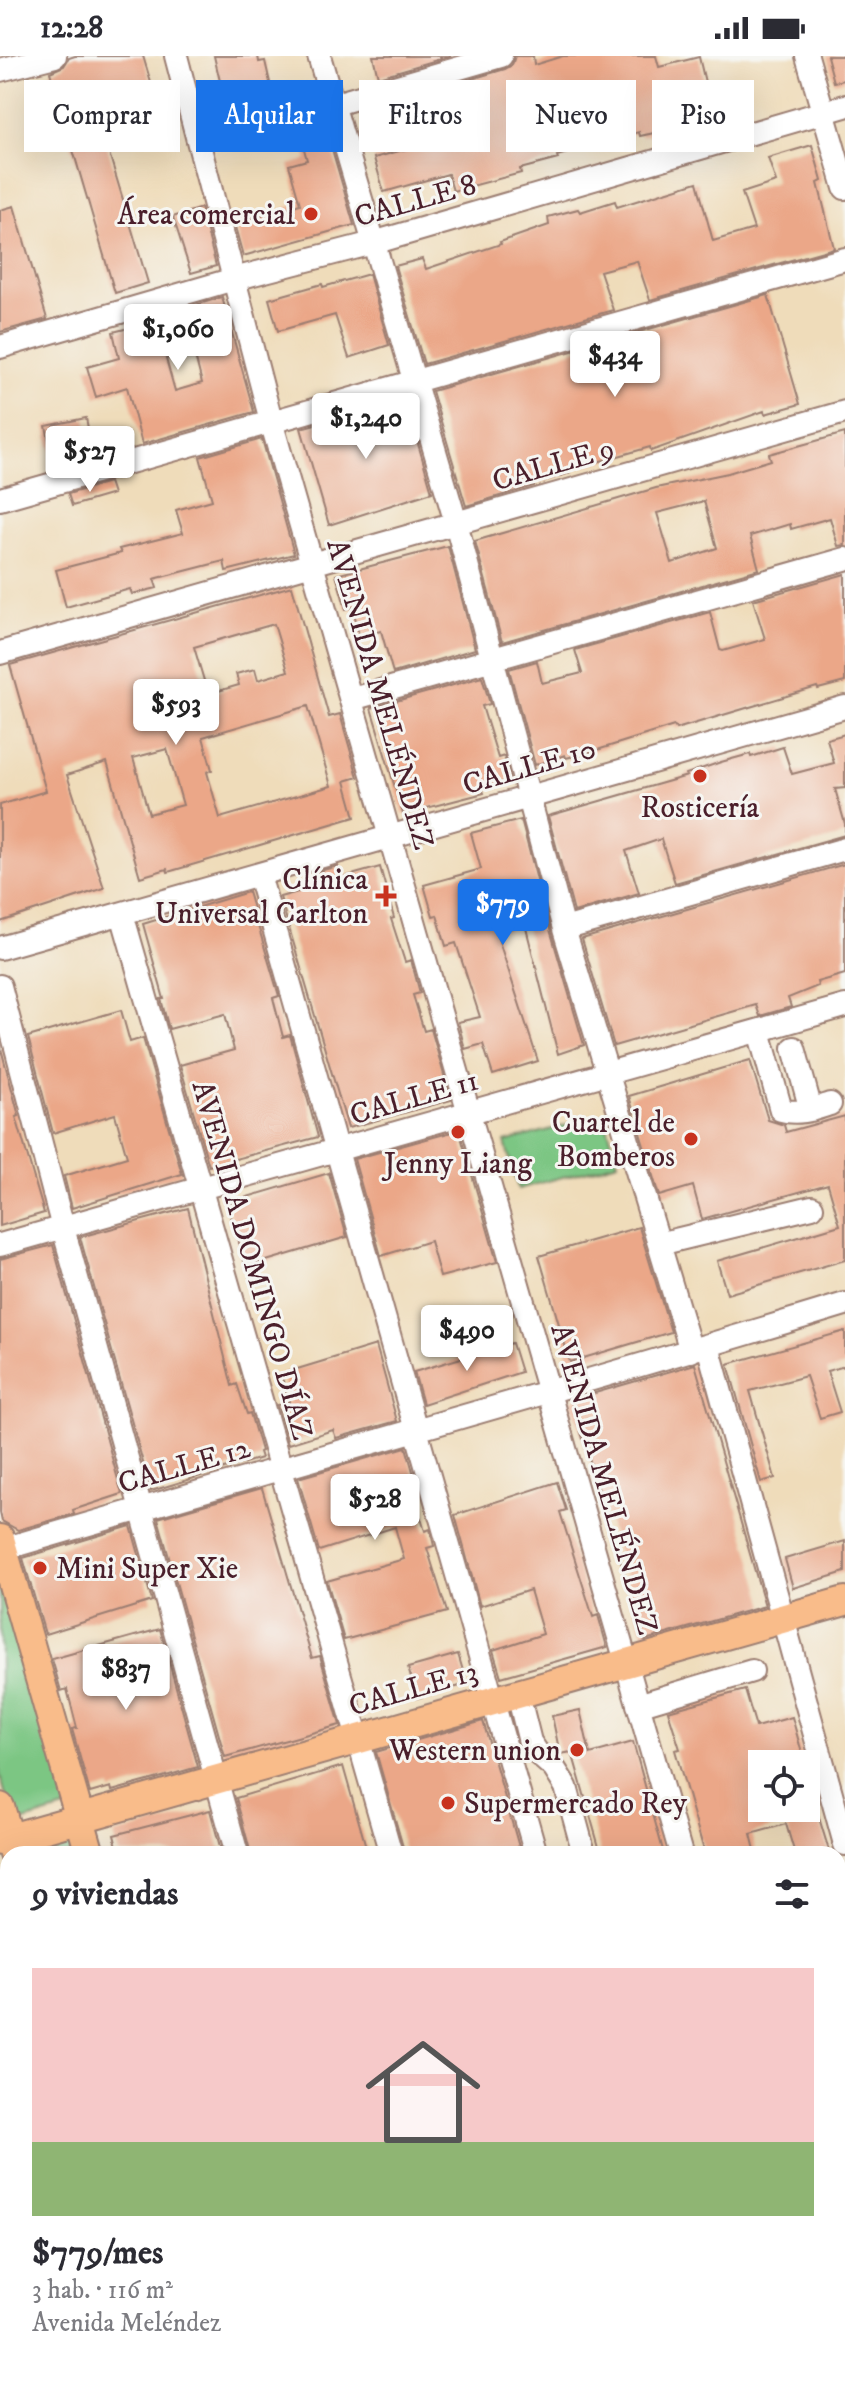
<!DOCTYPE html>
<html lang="es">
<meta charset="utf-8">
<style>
:root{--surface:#fff;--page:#f7f7f7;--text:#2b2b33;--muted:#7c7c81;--accent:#1a73e8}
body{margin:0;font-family:"IM FELL DW Pica",serif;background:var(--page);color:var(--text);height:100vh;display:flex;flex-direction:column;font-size:30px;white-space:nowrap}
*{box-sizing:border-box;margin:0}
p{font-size:26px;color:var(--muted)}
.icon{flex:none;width:44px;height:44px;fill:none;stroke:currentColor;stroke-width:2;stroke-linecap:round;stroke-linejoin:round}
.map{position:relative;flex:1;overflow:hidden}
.side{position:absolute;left:0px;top:1790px;width:846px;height:538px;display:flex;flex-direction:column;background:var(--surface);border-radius:24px 24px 0 0;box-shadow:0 8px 32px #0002}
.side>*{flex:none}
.hud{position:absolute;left:24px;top:24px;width:798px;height:72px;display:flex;gap:16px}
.fabs{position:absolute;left:748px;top:1694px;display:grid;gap:16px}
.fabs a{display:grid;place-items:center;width:72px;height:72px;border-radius:0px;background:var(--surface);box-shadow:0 8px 32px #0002;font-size:40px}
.price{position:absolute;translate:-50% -68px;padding:0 18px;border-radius:8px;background:#fff;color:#222;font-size:26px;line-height:52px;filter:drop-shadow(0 2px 4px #0008)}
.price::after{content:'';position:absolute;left:50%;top:48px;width:24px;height:18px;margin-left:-12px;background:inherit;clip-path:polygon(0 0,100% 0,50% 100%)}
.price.active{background:var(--accent);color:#fff}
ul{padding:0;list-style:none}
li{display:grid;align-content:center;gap:16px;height:424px;padding:0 32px}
li span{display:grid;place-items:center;height:248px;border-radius:0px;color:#555}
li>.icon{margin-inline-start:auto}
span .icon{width:144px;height:144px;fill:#fffc;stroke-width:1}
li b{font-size:34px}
h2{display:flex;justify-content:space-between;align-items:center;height:96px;padding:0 32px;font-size:34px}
.chip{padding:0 28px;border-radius:0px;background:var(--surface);box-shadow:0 8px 32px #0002;font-size:28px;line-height:72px}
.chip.active{background:var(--accent);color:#fff}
.status{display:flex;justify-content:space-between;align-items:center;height:56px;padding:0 40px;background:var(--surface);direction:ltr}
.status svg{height:22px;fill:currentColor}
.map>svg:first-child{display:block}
.green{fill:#7cc683;stroke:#637257;stroke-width:2}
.building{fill:#eba788;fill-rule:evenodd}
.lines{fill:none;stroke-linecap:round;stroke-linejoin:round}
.minor-casing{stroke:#9c7e72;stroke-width:26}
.major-casing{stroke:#9c7e72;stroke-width:32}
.minor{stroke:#fff;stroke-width:22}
.major{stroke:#f9bc8a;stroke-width:28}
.poi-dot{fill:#c8321e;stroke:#f6f6f2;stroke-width:3}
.labels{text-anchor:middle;stroke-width:6;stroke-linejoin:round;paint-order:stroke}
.street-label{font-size:30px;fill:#4a1f2b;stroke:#f6f6f2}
.poi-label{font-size:30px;fill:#4a1f2b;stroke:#f6f6f2;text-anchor:end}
</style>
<div class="status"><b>12:28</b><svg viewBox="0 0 49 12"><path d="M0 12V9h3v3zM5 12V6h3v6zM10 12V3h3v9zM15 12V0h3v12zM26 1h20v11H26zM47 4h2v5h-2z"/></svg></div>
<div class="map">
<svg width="845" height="2327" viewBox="0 0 845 2327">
<rect width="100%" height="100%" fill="#f6f6f2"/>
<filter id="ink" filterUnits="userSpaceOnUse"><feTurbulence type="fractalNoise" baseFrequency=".0125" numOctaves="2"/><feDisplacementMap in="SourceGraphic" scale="16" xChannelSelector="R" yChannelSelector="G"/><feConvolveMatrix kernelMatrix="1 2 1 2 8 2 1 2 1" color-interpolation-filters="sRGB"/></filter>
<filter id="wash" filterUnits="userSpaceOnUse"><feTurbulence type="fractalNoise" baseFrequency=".006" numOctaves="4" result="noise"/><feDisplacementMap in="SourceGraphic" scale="32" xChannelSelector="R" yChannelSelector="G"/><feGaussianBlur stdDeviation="1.8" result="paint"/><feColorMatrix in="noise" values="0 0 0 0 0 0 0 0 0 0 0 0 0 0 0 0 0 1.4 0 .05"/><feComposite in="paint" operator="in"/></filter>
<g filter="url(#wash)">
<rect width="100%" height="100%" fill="#efdcba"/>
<path class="green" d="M604,1059l14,47 -100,27 -13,-47z
M0,1515l68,237 -54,16 -14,-49z
M75,1780l5,18h-57l-1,-3z"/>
<g id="blocks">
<path class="building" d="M75,0h68l12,40 -58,17 51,170 -33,10 -65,-221 14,-6 5,-8z
M214,0h44l1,6 6,-1 6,26 -47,11z
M373,0h78l-73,21z
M515,0h18l1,9 29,-9h93l3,11 40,-10 14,59 -46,11 1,3 -28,6 -1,-4 -82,24 1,3 -38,10 1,4 -68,18 -5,-17 -64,18 -10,-34 65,-18 -8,-28 -5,2 -5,-20 84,-25 7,-4z
M827,0h18v24l-11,2z
M322,59l32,110 -111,31 -9,-33 66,-19 -11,-39 18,-5 -10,-37z
M812,89l10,36 -4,2 16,65 -184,52 -13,-39 -37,10 13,39 -189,54 -29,-98 27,-7 4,10 75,-25 -1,-2 49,-17 -1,-8 30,-8 2,3 35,-11 2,6 80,-25 16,59 41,-12 -12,-36 34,-11 -8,-24z
M14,150l33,113 -47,13v-122z
M201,152l15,58 -25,7 -18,-56z
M369,218l20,71 -40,13 -14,-43 -57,16 -9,-32 53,-15 1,3z
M768,239l32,109 -35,10 -1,-3 -113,40 -1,-4 -81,23 1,3 -36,11v2l-68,20 -34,-115z
M222,241l32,115 -112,32 -15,-57 -31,10 -9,-30 32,-9 -6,-26 71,-18 -1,-5zM194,296l8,31 -27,8 -9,-32z
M405,343l27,93 -103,33 -28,-97z
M86,362l8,40 -39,11 -9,-43z
M845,377v112l-7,1 -8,-28 -39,11 -1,-5 -40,12 9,33 -257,73 -27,-101 181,-53 72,-15 43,-13 -2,-6zM704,445l13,47 -45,15 -15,-50z
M262,383l32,115 -68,17 -2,-10 -70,18 3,9 -25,6 -2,-5 -64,18 -10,-37 65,-17 -2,-4 64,-16 -7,-23 36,-10 -12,-43z
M109,426l4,12 -41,12 -4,-12z
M448,490l27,103 -82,24 -12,-42 -22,5 -6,-29 -7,2 -10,-34z
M845,518v108l-27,7 -1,-2 -141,42 -2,-3 -80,25 -28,7 -1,-3 -30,10 -26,-96 28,-8 5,22 40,-10 -7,-23 135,-38 10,38 3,1 42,-12 -12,-39z
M292,530l37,131 11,-3 18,63 -13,4 10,36 -187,55 -1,-3 -27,8 -33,-115 -40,13 37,113 -104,34v-117l46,-14 -36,-126zM274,568l14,47 -30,9 -3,-11 -19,5 3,11 -31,9 -14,-47zM308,650l23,80 -111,32 -13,-46 5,-2 -9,-33zM167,693l16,56 -34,9 -16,-56z
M482,621l8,27 -8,2 16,52 6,-2 6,24 -28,8 2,5 -81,21 -32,-106z
M845,678v54l-10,1 10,35v11l-170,48 -14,-44 -35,12 13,42 -65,19 -26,-96 139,-40 -1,-2 35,-12 29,-8 1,3 32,-10 9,27 42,-11 -7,-24z
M521,764l30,113 33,112 -26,9 -33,-130 -29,8 42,129 -45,14 -10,-31 -18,5 -7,-27 22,-5 -24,-74 -10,3 -9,-31 -4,1 -9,-31 57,-16 -10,-36z
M845,808v110l-28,8 1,4 -30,12 3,9 -31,9 -4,-11 -142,41 -32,-107z
M338,810l3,12 39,-11 14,51 -3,1 14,43 6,-2 9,33 -7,2 11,36 7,-2 20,71 -103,28 -68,-231 36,-10 -4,-14z
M248,836l31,104 -6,2 10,39 7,-2 28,102 -109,29 -29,-101 54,-15 -9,-36 -56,15 -8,-30h3l-21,-75z
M121,954l9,32 13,-4 39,136 -110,34 -8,-32 63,-19 -12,-43 -62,19 -25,-96z
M0,989l19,71 -3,1 28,96 -44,13z
M750,1004l18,60 16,5 2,7 59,-16v144l-118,34 -10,-33 123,-36 -12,-41 -126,35 -9,-33 -34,10 -30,-100z
M459,1074l38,132 -57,15 -10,-36 -49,15 -27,-97z
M329,1117l18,64 -101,30 -19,-64z
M188,1152l44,178 5,-2 10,30 3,-1 11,38 -2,1 2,6 -110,33 -71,-254z
M639,1171l32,105 -101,30 -31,-106z
M53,1189l69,249 -49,16 1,4 -56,16 -16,-9 -2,-8v-254z
M845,1275v35l-18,5 13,41 -20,6 -14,-42 -56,15 25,87 -14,4 -33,-118z
M512,1287l9,29 -98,32 -9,-32z
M376,1289l21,76 -61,17 -3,-8 -45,14 -11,-39 12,-3 -8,-28z
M695,1308l70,242 -120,34 -74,-240z
M406,1391l10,35 -6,2 15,47 5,-2 4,17 -7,2 20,64 -103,28 -17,-59 77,-22 -9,-32 -76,24 -21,-73z
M557,1426l9,28 -6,2 33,105 5,-2 9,32 -106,30 -8,-27 50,-16 -13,-44 -50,16 -25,-91z
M262,1432l50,170 8,-2 20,69 -115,32 -67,-239z
M131,1470l21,75 -107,33 -22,-76z
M845,1485v31l-52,16 -8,-29z
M160,1573l38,138 -86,24 -1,-4 -21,6 -18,-64 5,-1 -10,-39 -6,2 -9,-32z
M458,1598l9,30 -50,14 -9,-30z
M745,1634l11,37 36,-10 13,47h-43v44h54l14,46h-35l-9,-30 -35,10 5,20h-51l-30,-104 5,-1 -12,-38z
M580,1654l10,44 43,-12 31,112h-63l-29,-102 -12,2 -8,-38z
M483,1665l38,133h-116l-29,-102z
M343,1710l25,88h-117l-15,-56z
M210,1754l12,44h-103l-5,-19z"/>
</g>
</g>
<g filter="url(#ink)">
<use href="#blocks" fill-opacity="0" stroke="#9c7e72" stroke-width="2"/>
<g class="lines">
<g class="minor-casing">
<path id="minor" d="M176,0l95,365 410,1433
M319,0l137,467 108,406 95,315 153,-37
M807,0l38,132
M0,14l55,-14
M332,49l169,-49
M0,291l234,-68 139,-36 472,-137
M0,443l845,-240
M0,597l845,-241
M352,643l493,-140
M259,819l277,979
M122,858l269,940
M564,873l281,-80
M0,892l845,-241
M0,930l63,242 174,626
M759,975l22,79c18,5 33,-1 49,-6
M794,992l17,62
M659,1188l32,107
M0,1189l845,-239
M708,1290l137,498
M0,1494c281,-83 564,-160 845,-246
M518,1638l12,48 9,13 15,13 12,19 16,59
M638,1649l114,-34
M838,1845l7,-2
M0,2085l8,-2
M838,2146l7,-2
M0,2281l8,28
M540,2320l2,7
M684,2320l2,7
M829,2320l2,7
M122,2327l7,-7
M182,2327l25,-7"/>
</g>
<g class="major-casing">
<path id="major" d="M0,1483l90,315
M0,1751l14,47
M0,1785l845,-240
M164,2320l2,7
M240,2320l2,7
M0,2325l2,2"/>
</g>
<use href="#minor" class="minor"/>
<use href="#major" class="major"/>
</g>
</g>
<g class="poi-dot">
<circle cx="311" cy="158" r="8"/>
<circle cx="700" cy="720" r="8"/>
<path d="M382 828h8v8h8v8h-8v8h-8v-8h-8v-8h8z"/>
<circle cx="458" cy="1076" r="8"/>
<circle cx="691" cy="1083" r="8"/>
<circle cx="40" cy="1512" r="8"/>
<circle cx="577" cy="1694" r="8"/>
<circle cx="448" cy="1747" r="8"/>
</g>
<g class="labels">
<g class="street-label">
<text transform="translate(415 144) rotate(-16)" y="10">CALLE 8</text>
<text transform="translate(553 408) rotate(-16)" y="10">CALLE 9</text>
<text transform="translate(381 638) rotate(74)" y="10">AVENIDA MELÉNDEZ</text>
<text transform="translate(529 710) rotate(-16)" y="10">CALLE 10</text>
<text transform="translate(414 1041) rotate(-16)" y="10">CALLE 11</text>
<text transform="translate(253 1204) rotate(74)" y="10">AVENIDA DOMINGO DÍAZ</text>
<text transform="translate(184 1409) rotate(-16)" y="10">CALLE 12</text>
<text transform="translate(605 1423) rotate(74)" y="10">AVENIDA MELÉNDEZ</text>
<text transform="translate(413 1632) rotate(-16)" y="10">CALLE 13</text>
</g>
<g class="poi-label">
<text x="295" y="168">Área comercial</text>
<text x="700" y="761" text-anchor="middle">Rosticería</text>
<text x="368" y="833">Clínica<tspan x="368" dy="34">Universal Carlton</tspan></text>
<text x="675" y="1076">Cuartel de<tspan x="675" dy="34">Bomberos</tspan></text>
<text x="458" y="1117" text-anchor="middle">Jenny Liang</text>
<text x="56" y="1522" text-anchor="start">Mini Super Xie</text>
<text x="561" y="1704">Western union</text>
<text x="464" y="1757" text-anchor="start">Supermercado Rey</text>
</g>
</g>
</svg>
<div class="fabs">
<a><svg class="icon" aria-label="locate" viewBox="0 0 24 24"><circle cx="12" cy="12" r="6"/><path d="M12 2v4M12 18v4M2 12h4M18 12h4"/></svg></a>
</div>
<b class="price" style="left:178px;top:316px">$1,060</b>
<b class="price" style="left:615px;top:343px">$434</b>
<b class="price" style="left:366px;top:405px">$1,240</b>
<b class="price" style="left:90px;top:438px">$527</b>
<b class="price" style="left:176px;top:691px">$593</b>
<b class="price active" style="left:503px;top:891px">$779</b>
<b class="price" style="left:467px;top:1317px">$490</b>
<b class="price" style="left:375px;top:1486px">$528</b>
<b class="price" style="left:126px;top:1656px">$837</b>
<div class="hud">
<a class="chip">Comprar</a>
<a class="chip active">Alquilar</a>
<a class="chip">Filtros</a>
<a class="chip">Nuevo</a>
<a class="chip">Piso</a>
</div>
<section class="side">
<h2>9 viviendas<svg class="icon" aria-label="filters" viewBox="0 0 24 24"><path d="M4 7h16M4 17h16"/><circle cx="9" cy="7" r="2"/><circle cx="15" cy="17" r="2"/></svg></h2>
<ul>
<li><span style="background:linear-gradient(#f6c9c9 70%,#8fb573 0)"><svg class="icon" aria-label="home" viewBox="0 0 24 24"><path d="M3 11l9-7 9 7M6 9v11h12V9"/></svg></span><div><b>$779/mes</b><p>3 hab. · 116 m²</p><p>Avenida Meléndez</p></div></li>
</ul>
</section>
</div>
